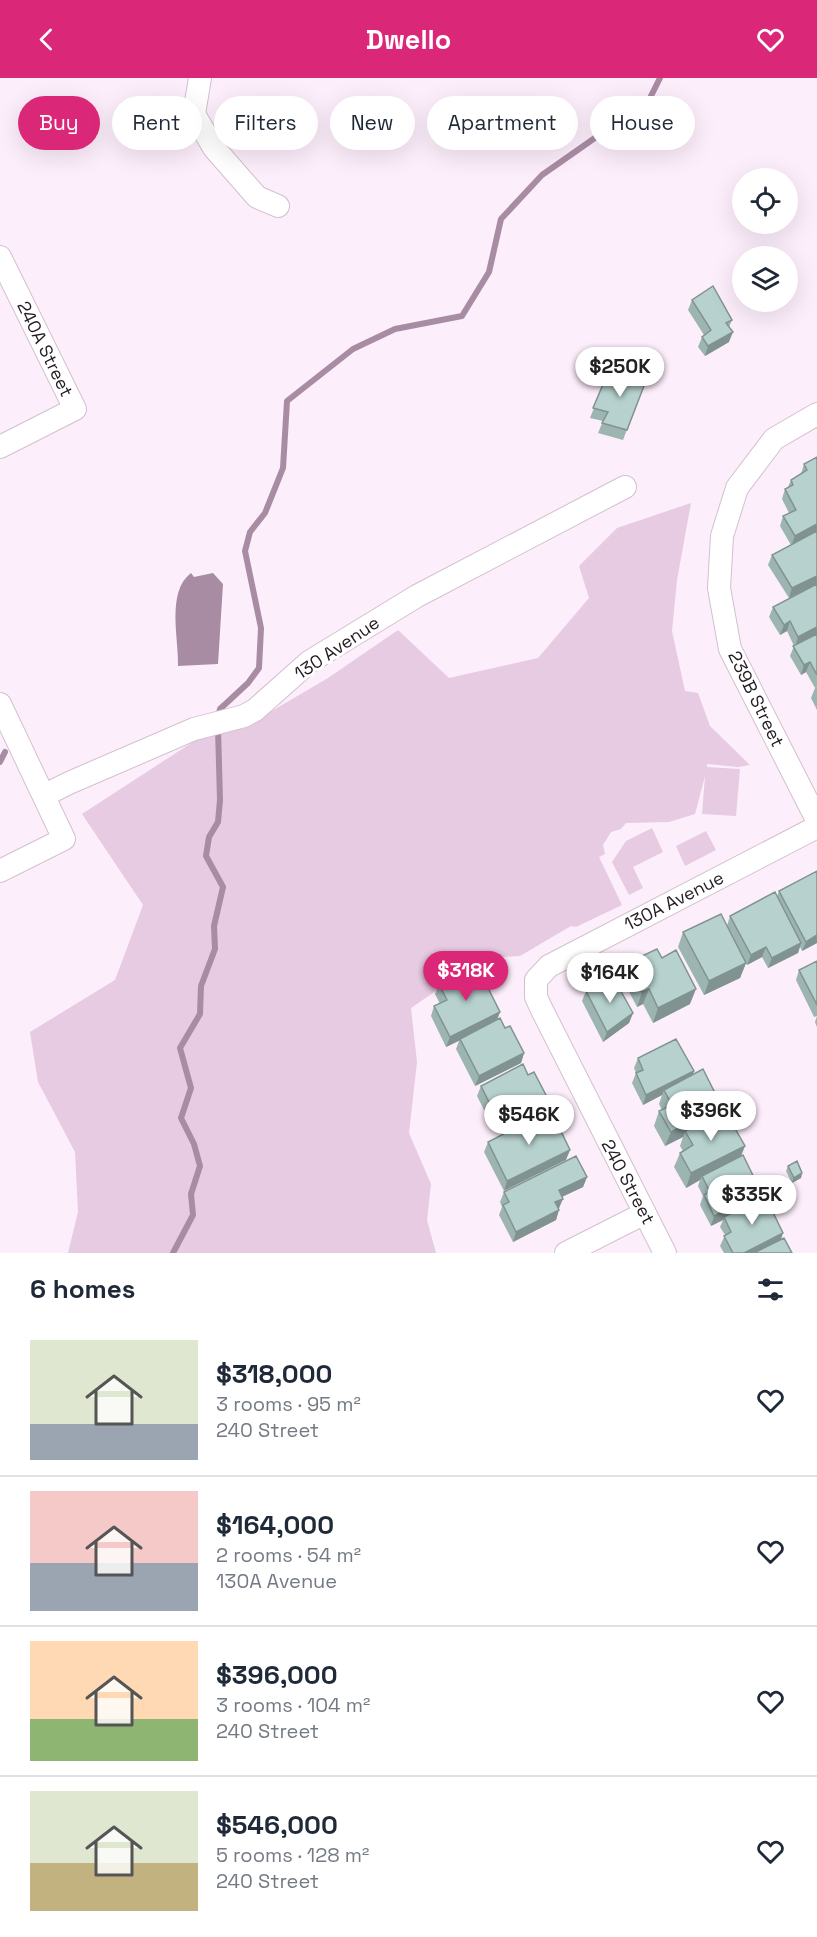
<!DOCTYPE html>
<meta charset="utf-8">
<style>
:root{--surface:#fff;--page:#f6f6f7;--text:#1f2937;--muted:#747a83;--line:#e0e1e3;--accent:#db2777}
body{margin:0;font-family:"Space Grotesk",sans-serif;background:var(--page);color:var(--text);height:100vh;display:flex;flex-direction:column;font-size:22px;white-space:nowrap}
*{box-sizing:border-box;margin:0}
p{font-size:20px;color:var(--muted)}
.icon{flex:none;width:33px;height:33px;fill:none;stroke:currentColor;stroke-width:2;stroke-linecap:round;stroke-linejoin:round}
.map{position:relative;height:1175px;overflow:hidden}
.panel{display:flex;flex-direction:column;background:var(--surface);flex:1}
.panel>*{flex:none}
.hud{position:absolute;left:18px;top:18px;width:782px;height:54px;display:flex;gap:12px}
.fabs{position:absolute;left:732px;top:90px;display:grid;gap:12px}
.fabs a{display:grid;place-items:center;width:66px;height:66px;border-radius:50%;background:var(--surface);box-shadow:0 6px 24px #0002;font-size:30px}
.price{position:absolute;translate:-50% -51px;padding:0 14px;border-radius:21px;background:#fff;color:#222;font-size:20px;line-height:39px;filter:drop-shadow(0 2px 3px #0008)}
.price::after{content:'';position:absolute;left:50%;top:36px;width:18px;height:14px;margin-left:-9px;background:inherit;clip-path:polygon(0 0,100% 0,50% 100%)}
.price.selected{background:var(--accent);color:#fff}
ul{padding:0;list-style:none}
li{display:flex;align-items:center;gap:18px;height:150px;padding:0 30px}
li+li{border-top:2px solid var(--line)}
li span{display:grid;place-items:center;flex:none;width:168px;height:120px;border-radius:0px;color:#555}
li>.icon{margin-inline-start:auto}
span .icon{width:72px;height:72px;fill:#fffc;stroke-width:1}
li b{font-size:26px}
h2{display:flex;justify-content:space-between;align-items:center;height:72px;padding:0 30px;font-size:26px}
.tag{padding:0 21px;border-radius:27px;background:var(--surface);box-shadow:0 6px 24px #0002;font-size:21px;line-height:54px}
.tag.selected{background:var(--accent);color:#fff}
header{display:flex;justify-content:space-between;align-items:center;height:78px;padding:0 30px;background:var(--accent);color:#fff;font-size:27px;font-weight:800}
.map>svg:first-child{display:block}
.green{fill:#e6cbe2}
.water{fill:#a88ca4}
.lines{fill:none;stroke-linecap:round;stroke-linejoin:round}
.stream{stroke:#a88ca4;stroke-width:6}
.minor-casing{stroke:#d2c0cf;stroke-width:24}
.minor{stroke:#fff;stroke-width:22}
.wall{fill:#9db5b1}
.shaded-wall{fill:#809390}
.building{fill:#b7d2ce;stroke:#809390;stroke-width:1.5}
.labels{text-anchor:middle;stroke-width:6;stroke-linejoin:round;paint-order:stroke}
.street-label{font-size:18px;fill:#231c22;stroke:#fff}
</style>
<header><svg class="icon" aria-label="back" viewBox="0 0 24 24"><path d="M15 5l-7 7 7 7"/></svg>Dwello<svg class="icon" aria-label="heart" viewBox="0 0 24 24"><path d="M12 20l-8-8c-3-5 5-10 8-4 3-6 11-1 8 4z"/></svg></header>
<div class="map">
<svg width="817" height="1175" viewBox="0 0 817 1175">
<rect width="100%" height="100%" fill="#fdeefb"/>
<path class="green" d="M691,425l-14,77 -5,51 13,60 13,2 12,33 40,39 -12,2 -31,-3v3l33,2 -4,47 -34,-2 3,-38 -10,38 -26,8 -43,1 -5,6 -10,3 -8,13 2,9 -6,3 23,48 -46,22 -5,-1 -51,30 -36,2 -73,50 6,54 -8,71 22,51 -4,36 9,33h-368l10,-41 -3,-60 -37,-70 -8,-50 85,-52 28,-75 -61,-91 117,-76 49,-13 80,-47 70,-48 51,48 89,-20 51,-60 -10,-32 38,-38z
M652,750l11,24 -30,15 10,21 -14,7 -17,-33 14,-21z
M706,753l10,19 -31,16 -9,-20z"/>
<path class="water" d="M191,495l3,4 19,-4 10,11 -5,80 -40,2c1,-27 -12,-74 13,-93z"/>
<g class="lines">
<path class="stream" d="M218,640l2,-9 28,-26 11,-15 2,-40 -16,-77 5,-19 15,-19 18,-45 4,-67 66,-52 42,-20 67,-13 27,-44 12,-53 41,-44 107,-75 11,-22
M0,684l5,-10
M173,1175l20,-38 -2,-21 9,-28 -6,-22 -13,-26 10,-30 -11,-40 20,-34 1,-28 14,-37 -1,-23 9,-39 -17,-31 3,-19 9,-15 2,-22 -2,-72"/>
<g class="minor-casing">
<path id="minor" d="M200,0l-6,36 20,34 43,49 21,9
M0,179l75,152 -75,38
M817,336l-43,25 -37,49 -15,48 -3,52 11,61 87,171
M0,626l64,135 -64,32
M45,717l24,-12 125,-54 50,-13 11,-6 54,-48 108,-66 208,-109
M566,1175l79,-40
M665,1175l-123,-243 -6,-13v-17l13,-14 268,-139"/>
</g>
<use href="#minor" class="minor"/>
</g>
<path class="wall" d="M692,222l40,20 -3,7v15l-24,14 -7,-9 4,-10 2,-2 -16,-25z
M610,290l37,10 -24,62 -25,-7 5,-12 -13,-3z
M817,379v127l-28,14 -21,-33 4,-10 19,-10 -11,-19 3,-10 6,-3 -7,-14 3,-10 3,-2 3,-7 10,-6 3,-10z
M817,506v103l-2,1 -9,-16 -5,3 -11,-19 4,-10 -7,-15 -7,4 -11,-18 4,-10z
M817,609v23l-6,-12 4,-10z
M779,813l38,52 -15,8 -2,-4 -2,6 -30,15 -6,-11 -15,8 -14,-27 13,25 -6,15 -36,17 -26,-48 5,-15 44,-6 3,-10 47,-19z
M662,880l28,46 -37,19 -10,-19 -6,3 -15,-29 5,-15z
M817,883v55l-3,1 -18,-37 3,-10z
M439,906l61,28 -3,8 8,8 19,25 -3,10 -46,23 -19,-37 3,-8 -13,6 -15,-31 3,-10 6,-2 -5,-10z
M586,913l47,22 -4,10 -26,19 -21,-41z
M817,938v11l-2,-5z
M638,980l56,13 -1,3 24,41 28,31 -4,10 18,44 22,39 11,14h-68l-4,-7 5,-11 -5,-8 3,-7 -12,6 -11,-21 3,-9 -5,-10 2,-6 -14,8 -12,-21 6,-14 3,-2 -3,-5 3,-9 -18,9 -11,-20 5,-15 3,-1 -3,-6 3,-9 -19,10 -11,-22 4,-10 -2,-5z
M528,997l20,24 -3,10 -44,23 -12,-23 -4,3 -8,-16 4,-10z
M546,1034l-42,79 -20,-39 4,-10z
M788,1088l14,7 -1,5 -9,5 -6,-12z
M587,1099l-4,10 -21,10 -6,23 -43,22 -14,-27 3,-8 -2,-5 4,-10z"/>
<path class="shaded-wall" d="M733,254l-4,10 -24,14 3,-10z
M817,446v8l-26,14 4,-10z
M817,498v8l-28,14 3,-10z
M790,543l-3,10 -7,4 4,-10z
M817,549v9l-22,11 3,-10z
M810,584l-4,10 -5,3 3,-10z
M817,857v8l-15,8 4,-9z
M801,865l-3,10 -30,15 4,-10z
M766,869l-4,10 -15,8 4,-10z
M746,885l-6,15 -36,17 5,-14z
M649,911l-6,15 -6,3 5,-15z
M696,911l-6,15 -37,19 5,-15z
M500,934l-4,10 -50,25 4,-10z
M633,935l-4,10 -26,19 4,-10z
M524,975l-3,10 -46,23 4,-10z
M694,993l-3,10 -27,9 -2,5 -19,10 3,-10z
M493,1021l-4,10 -4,3 4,-10z
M548,1021l-3,10 -44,23 3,-10z
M721,1027l-5,15 -31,11 -2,6 -18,9 6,-14z
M745,1068l-6,14 -37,16 -2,4 -14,8 5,-15z
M570,1072l-4,10 -62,31 3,-10z
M802,1095l-1,5 -9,5 2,-5z
M587,1099l-4,10 -28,13 4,-10z
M761,1114l-3,10 -34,15 -1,3 -12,6 3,-10z
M563,1121l-4,9 -7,4 3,-10z
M559,1132l-3,10 -43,22 3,-10z
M783,1155l-3,10 -20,10h-16z"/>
<path class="building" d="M713,208l19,34 -6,3 7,9 -25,14 -6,-9 9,-7 -19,-30z
M610,290l37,10 -20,52 -25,-7 6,-11 -15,-4z
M817,379v67l-22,12 -12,-20 13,-6 -11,-21 8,-4 -2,-5 16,-10 -3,-6z
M817,453v45l-25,12 -20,-33z
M817,506v43l-19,10 -8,-16 -6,4 -11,-18z
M817,556v41l-7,-13 -6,3 -11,-19z
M817,793v64l-11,7 -27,-51z
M775,814l26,51 -29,15 -6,-11 -15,8 -21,-39z
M721,836l25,49 -37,18 -26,-49z
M657,871l5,9 14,-8 20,39 -38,19 -9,-19 -7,3 -15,-29z
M817,883v44l-18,-35z
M477,888l23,46 -50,25 -16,-31 13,-6 -8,-16z
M613,899l20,36 -26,19 -21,-41z
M500,940l5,10 5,-2 14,27 -45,23 -19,-37z
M676,961l18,32 -48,24 -10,-22 7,-3 -5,-12z
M523,986l5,11 6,-3 14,27 -44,23 -11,-23 -4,3 -8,-16z
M703,991l18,36 -50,27 -12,-21 13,-6 -8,-15z
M725,1033l20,35 -54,27 -11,-20 13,-8 -8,-14z
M546,1034l6,11 4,-2 14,29 -63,31 -19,-39z
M743,1077l18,37 -47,24 -10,-21 6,-3 -8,-16z
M576,1078l11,21 -28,13 4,9 -8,3 4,8 -43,22 -13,-27 6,-3 -5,-10z
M797,1083l5,12 -8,5 -6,-12z
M765,1118l18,37 -39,20h-11l-9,-17 7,-4 -7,-15z
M784,1160l8,15h-38z"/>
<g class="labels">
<g class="street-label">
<text transform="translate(45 271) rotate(64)" y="6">240A Street</text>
<text transform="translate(337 570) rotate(-34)" y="6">130 Avenue</text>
<text transform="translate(756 621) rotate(64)" y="6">239B Street</text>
<text transform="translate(674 823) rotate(-27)" y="6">130A Avenue</text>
<text transform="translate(628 1104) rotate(62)" y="6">240 Street</text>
</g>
</g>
</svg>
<div class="fabs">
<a><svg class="icon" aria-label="locate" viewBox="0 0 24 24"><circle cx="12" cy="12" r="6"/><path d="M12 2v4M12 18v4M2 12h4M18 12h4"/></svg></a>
<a><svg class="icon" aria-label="layers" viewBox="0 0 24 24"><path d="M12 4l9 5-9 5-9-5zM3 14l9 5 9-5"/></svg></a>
</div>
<b class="price" style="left:620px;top:320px">$250K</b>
<b class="price selected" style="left:466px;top:924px">$318K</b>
<b class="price" style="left:610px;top:926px">$164K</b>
<b class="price" style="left:711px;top:1064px">$396K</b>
<b class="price" style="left:529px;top:1068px">$546K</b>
<b class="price" style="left:752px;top:1148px">$335K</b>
<div class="hud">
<a class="tag selected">Buy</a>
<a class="tag">Rent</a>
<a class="tag">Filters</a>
<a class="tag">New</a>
<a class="tag">Apartment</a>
<a class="tag">House</a>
</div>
</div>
<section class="panel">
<h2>6 homes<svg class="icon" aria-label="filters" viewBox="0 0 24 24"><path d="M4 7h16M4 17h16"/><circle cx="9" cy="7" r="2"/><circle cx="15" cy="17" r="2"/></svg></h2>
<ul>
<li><span style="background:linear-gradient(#dfe7d0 70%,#9aa5b1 0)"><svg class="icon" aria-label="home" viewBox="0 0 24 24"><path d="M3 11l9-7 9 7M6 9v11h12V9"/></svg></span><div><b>$318,000</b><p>3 rooms · 95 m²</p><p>240 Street</p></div><svg class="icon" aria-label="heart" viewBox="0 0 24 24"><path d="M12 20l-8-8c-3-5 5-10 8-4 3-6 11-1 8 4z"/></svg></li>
<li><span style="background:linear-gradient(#f6c9c9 60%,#9aa5b1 0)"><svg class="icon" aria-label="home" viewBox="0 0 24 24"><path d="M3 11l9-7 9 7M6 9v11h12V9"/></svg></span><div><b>$164,000</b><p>2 rooms · 54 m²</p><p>130A Avenue</p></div><svg class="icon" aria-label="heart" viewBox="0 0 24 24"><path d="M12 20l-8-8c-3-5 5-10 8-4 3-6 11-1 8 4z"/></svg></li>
<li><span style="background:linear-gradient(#ffd9b3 65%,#8fb573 0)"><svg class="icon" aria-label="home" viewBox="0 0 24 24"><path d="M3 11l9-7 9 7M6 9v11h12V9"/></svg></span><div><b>$396,000</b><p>3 rooms · 104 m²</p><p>240 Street</p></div><svg class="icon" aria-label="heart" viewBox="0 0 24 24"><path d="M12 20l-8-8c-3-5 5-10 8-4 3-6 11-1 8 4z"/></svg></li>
<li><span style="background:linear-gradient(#dfe7d0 60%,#c2b280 0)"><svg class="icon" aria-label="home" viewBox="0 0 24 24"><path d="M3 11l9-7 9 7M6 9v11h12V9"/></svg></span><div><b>$546,000</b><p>5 rooms · 128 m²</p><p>240 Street</p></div><svg class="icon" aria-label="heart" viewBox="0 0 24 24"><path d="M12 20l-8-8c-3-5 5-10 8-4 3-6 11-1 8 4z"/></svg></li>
</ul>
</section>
